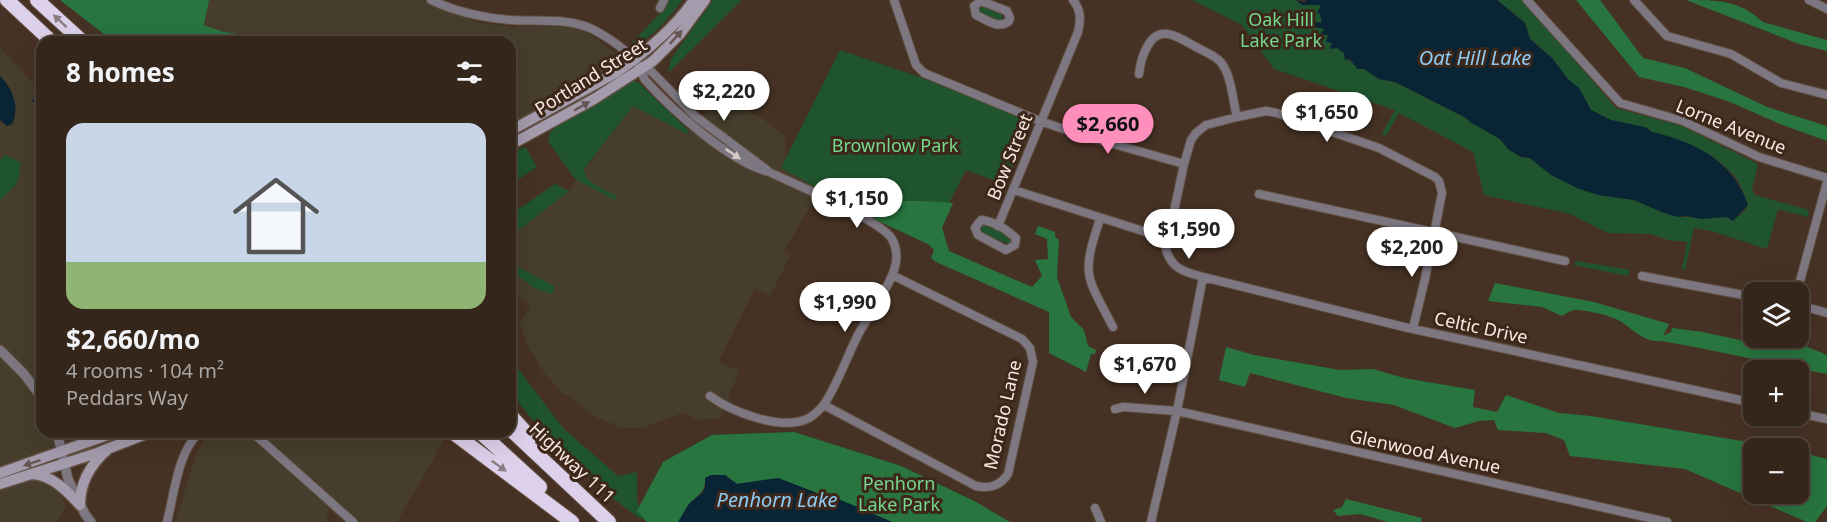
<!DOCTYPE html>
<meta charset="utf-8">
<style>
:root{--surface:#34261b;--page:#3f3228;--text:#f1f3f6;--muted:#a9a5a3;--line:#4e433a;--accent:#fe8ebc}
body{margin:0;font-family:"Noto Sans",sans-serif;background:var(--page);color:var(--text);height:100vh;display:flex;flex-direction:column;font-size:22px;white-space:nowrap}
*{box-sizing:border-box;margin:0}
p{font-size:20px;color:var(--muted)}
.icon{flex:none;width:33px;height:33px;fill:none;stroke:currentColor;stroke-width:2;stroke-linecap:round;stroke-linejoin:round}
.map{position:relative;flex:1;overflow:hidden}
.details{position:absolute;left:36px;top:36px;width:480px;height:402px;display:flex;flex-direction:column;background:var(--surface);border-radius:18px;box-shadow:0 6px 24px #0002,0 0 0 2px var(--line)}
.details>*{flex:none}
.controls{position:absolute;left:1743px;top:282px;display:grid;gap:12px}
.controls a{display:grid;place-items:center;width:66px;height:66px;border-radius:12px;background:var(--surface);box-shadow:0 6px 24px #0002,0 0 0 2px var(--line);font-size:30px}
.price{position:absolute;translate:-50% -51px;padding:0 14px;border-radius:21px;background:#fff;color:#222;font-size:20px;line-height:39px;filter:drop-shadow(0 2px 3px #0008)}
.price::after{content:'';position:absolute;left:50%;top:36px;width:18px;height:14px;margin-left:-9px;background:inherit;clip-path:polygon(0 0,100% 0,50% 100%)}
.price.active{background:var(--accent);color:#111}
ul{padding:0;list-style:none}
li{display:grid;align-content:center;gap:12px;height:318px;padding:0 30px}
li+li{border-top:2px solid var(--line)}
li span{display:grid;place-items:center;height:186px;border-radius:18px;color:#555}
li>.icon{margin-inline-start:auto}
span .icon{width:108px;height:108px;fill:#fffc;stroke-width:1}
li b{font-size:26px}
h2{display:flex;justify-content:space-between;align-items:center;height:72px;padding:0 30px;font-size:26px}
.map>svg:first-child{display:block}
.commercial{fill:#463d2c}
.green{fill:#1f542e}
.forest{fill:#28753f}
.water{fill:#082435}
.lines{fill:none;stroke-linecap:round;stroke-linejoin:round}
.stream{stroke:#082435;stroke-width:2}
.minor-casing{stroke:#624f42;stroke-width:10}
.tertiary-casing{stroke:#624f42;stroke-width:11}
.secondary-casing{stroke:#624f42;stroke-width:13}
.motorway-casing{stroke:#624f42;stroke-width:16}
.minor{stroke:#7d7782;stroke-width:8}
.tertiary{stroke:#7d7782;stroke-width:9}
.secondary{stroke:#a49bac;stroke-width:10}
.motorway{stroke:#ddd0ea;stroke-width:14}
.oneway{fill:#8c7c82}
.oneway2{fill:#665554}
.oneway3{fill:#d3c8c4}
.labels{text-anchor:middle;stroke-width:6;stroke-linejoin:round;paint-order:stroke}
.park-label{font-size:18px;fill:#74d98d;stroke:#3c271a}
.street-label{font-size:18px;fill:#f8eae1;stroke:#3c271a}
.water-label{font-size:20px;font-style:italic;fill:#8ccbf4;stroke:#3c271a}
</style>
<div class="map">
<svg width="1827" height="522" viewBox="0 0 1827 522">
<rect width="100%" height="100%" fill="#463224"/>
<path class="commercial" d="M209,0h214l57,23 36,4 47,-1 24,6 46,35 -24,16 -99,54v-95h-212l-74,-10 -20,-8z
M0,48l42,44v340h47l-89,35z
M726,98l37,21 22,17 1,21 -5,11 35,20v9l-32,54 6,5 -20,40 -15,-7 -37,73 22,9 -12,26 3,2 -10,19 -22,2 -17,-7 -40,15h-24l-2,-3 -16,-6 -18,-12 -12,-11 -7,-2 -17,-19 -17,-26 -10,-24 11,-20 -20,-13v-49l5,-10 54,-42 64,-86 54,29 11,-15z
M217,432h219l9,7 -48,83h-54l-14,-13 -3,13h-151l22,-70 10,-16z
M37,478l22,14 7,14 -8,14 -3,2h-55v-32z"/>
<path class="green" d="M667,0h15c-12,17 -30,38 -49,47l-2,-3 30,-32z
M713,0h29l-74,73 3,-14z
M1192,0h104l6,5h17l1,3 -3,4 3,2 2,8h-4l-5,6h11l1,6 3,1 -1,7 6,1v6l4,-1 7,5v5c7,2 11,7 18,11h2l15,10 16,3 71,36 34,21 8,10 13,8 9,1 21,17 7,2 19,11 21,7 36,5 30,13 17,4h45c10,5 17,-4 22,-12 -3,-7 -7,-21 -11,-26 -21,-26 -53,-39 -85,-47l-3,-3 -38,-9 -20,-10 -12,-22 -8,-6 -26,-30 -15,-13 -5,-16 -28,-23h26l93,108 66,18 76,38 -6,26 3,5 54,15 -1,7 -30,-8 -11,40 -56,-18 -17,-3 -9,42h-3l5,-28 -19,-2 -18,-6 -42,-1 -38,-19 -86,-19 -11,-43 -74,-39 -13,23 -4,-2 13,-24 -121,-41 -32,-44z
M979,5l23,9 2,7c-10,2 -22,-3 -28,-12z
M840,50l85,29 104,42 1,4 -24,60 -40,-15 -38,74 -54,-25 -93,-51z
M632,81l6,1 51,49 -2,3 -54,-28 -49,63c0,14 22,21 33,27l-2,4 -40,-21 -27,-38 1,-7 5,-6z
M524,147l3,2 10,18 -27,18v-32z
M5,155l15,7c0,23 -4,23 -20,38v-40z
M555,184l14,7 -54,42 -5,10v-28z
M985,224l21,10 6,5 -3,5 -27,-11 -1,-7z
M510,259l2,5 42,22 1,3 -4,5 -17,-6 -23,-18z
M1576,261l54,9 -2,6 -54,-11z
M510,358l53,70 55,48 19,-4v28l2,7 24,-45 49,-27 82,-3 107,34 75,36 34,20h-118l-11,-6 -170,-41 -33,47h-31l-5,-5v3l-34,-25 -79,-79 -19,-25z"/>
<path class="forest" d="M60,0h149l-5,25 20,7 74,10h-184z
M1576,0h24l43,58 42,10 82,39 60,19v15l-47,-17 -50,-22 -46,-15 -45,-10z
M1686,0c32,0 53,0 77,22l64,18v11l-28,-7z
M881,201h41l31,2 -11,25 7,23 83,36 10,-11 -7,-16 13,-1 -1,-20 -12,-5 3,-8 17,6v5l4,3 -2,37 14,40 13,13 4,16 8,4 -1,4h-4l-5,18 -37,-19v-41l-113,-50 -5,-4 3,-8 -6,-6 -54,-25z
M1495,283l99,19 75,22 -6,12 8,-4 1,-4 31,4 82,18 3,-11 39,16v19c-56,-10 -110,-24 -166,-33 -19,2 -30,-15 -45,-22 -7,-4 -34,-10 -42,-9 -4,1 -9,4 -12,6l-20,-9 -54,-6z
M1226,347l28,8 86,15 33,-1 31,9 71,12 -2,17 24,5 9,-17 53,18 32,3 194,32h-31v46h44l1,-42 28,7v47l-12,16h-8l-122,-53 -115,-13 -6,-16 -18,-7 -48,-3 -4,-10 -15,1 -24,7 -61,-23 -48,-7 -96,-25 -5,14 -26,-7z
M794,432l107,34 75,36 34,20h-118l-56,-24h-6l-52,-20 -41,6c-12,-7 -17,-14 -32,-5 1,14 -8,16 -16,25 -4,5 -7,12 -11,18h-31l-10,-11 26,-49 49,-27z
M1346,499l76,19 -1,4h-33l-28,-8 -22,2 -5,-6 9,-3z"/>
<path class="water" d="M1296,0l8,2 3,-2h190l28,23 5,16 22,19 16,21 11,9 12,22 20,10 34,7 7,5c44,10 81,29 96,73l-15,16 -6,-4 -26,2 -14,-3 -9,1 -14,-4 -30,-13 -36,-5 -21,-7 -26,-13 -21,-17 -9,-1 -13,-8 -8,-10 -30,-17 -4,-4 -71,-36 -16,-3 -15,-10h-7l-7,-10 -5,1 -1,-7 -7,-5 -6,1 3,13 -4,-16 3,-3 -7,-1 2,-7 -8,-1 5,-5 -15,-3 6,-4 6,1 -2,-9 -3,-2 3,-4v-3h-18z
M0,76c13,13 20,31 12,48l-5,2 -7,-6z
M711,475h14l12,9 41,-6 52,20h6l56,24h-214l11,-18 14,-12 2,-5v-9z"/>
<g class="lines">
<path class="stream" d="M33,101l5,-5 4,-1"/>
<g class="minor-casing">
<path id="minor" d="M431,0c25,12 53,18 80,20 27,2 60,-3 85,11 16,9 35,21 45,38 2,4 1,8 5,12 27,30 84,81 123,91 25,12 112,48 123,67 5,9 6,21 2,31 -7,22 -24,43 -35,63 -12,23 -20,48 -34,70 -3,5 -11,12 -16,15 -26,14 -77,-6 -99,-22
M894,0l22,65 8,8 116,48 38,13 106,30
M1527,0l93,103 63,18 76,36 68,21
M1634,0l33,36 64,18 50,29 46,12
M1809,0l18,9
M981,1l26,10 3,7 -1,3c-10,9 -22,-1 -33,-6l-2,-9z
M660,8l4,-8
M641,69l10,2 44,45 72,54
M1139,74c1,-10 3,-18 8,-27 13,-25 32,-9 51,1 9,5 21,9 26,19 8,13 9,35 13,50
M1014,190l154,49
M1259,194l306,67
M1100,219c-19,57 -14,56 13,108
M981,220c13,1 26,10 35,18l-1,7 -9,5 -28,-15 -3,-7z
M998,226l80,-194c3,-13 3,-22 -5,-32
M1642,276l112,21
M1797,292l30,-110
M1798,305l29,8
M1413,328l12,-49 17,-86 -3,-12 -4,-4 -56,-29 -102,-35 -11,-2 -29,6 -31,8 -10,8 -5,7 -7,24 -18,85c5,20 19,23 37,28l201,50 350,76
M824,405l152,81c14,3 24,0 32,-12l25,-112 -3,-14 -8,-9 -130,-64
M1115,409l8,-2 54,4 490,111
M1798,413l29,6
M252,432l101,90
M1095,508l6,14
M167,522c7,-27 11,-72 33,-90
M1151,522l26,-111 26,-134"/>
</g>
<g class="tertiary-casing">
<path id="tertiary" d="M0,350l24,24 18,24
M57,432l11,47 17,35 6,8"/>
</g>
<g class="secondary-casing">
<path id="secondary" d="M510,131l107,-59c29,-20 57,-43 77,-72
M510,145l84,-46 59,-38 27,-27 25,-34
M0,473l116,-41
M32,474c20,1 35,17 48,31
M0,484l97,-31 54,-21
M80,505c0,-22 11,-41 27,-55"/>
</g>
<g class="motorway-casing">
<path id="motorway" d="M7,0l45,42
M37,0l46,42
M510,415l20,22
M510,429l99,93
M452,432l120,90
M480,432l60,55"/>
</g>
<use href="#minor" class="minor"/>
<use href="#tertiary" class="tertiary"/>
<use href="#secondary" class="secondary"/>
<use href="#motorway" class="motorway"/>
</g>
<defs><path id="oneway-solid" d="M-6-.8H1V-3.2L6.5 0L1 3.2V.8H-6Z" transform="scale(1.5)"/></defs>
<g class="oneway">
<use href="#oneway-solid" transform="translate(60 21) rotate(-137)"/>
<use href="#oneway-solid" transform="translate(499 466) rotate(36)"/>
</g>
<g class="oneway2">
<use href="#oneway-solid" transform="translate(676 37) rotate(-48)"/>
<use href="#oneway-solid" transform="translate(582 106) rotate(-30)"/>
<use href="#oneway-solid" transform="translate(32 463) rotate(162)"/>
</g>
<use class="oneway3" href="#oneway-solid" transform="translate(733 154) rotate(34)"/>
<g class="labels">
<g class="park-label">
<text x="1281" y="26">Oak Hill<tspan x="1281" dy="21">Lake Park</tspan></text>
<text x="895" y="152">Brownlow Park</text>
<text x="899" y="490">Penhorn<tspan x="899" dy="21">Lake Park</tspan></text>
</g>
<g class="street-label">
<text transform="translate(591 77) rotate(-32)" y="6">Portland Street</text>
<text transform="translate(1731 127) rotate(22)" y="6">Lorne Avenue</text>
<text transform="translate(1010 157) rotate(-68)" y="6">Bow Street</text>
<text transform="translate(1481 328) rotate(12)" y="6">Celtic Drive</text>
<text transform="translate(1003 415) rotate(-77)" y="6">Morado Lane</text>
<text transform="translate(1425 452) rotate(12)" y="6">Glenwood Avenue</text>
<text transform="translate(572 463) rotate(43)" y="6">Highway 111</text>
</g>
<g class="water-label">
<text x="1475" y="65">Oat Hill Lake</text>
<text x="777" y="507">Penhorn Lake</text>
</g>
</g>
</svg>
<div class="controls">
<a><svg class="icon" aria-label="layers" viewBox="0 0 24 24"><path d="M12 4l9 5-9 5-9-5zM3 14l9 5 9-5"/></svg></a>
<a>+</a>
<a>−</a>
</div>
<b class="price" style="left:724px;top:122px">$2,220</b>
<b class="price" style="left:1327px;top:143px">$1,650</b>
<b class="price active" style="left:1108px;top:155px">$2,660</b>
<b class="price" style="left:857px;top:229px">$1,150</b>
<b class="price" style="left:1189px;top:260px">$1,590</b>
<b class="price" style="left:1412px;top:278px">$2,200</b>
<b class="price" style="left:845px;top:333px">$1,990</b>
<b class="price" style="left:1145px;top:395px">$1,670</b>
<section class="details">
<h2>8 homes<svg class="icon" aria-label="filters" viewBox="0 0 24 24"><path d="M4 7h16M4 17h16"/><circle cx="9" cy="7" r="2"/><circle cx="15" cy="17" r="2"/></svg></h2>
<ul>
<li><span style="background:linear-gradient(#c9d6e8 75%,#8fb573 0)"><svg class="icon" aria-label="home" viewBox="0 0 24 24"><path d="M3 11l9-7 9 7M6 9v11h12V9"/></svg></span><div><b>$2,660/mo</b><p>4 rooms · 104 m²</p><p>Peddars Way</p></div></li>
</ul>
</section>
</div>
